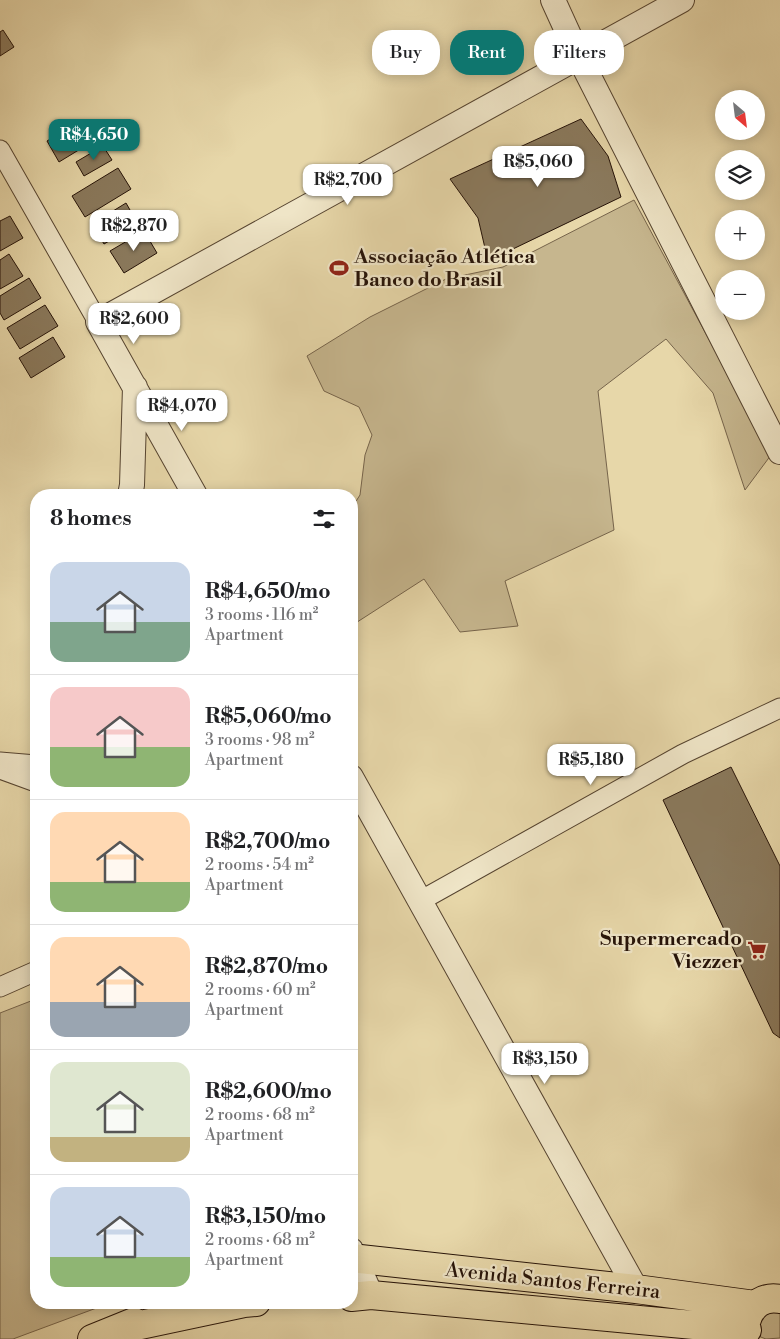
<!DOCTYPE html>
<meta charset="utf-8">
<style>
:root{--surface:#fff;--page:#f6f6f6;--text:#202124;--muted:#757577;--line:#e0e0e0;--accent:#0f766e}
body{margin:0;font-family:"Libre Bodoni",serif;background:var(--page);color:var(--text);height:100vh;display:flex;flex-direction:column;font-size:19px;white-space:nowrap}
*{box-sizing:border-box;margin:0}
p{font-size:16px;color:var(--muted)}
.icon{flex:none;width:28px;height:28px;fill:none;stroke:currentColor;stroke-width:2;stroke-linecap:round;stroke-linejoin:round}
.map{position:relative;flex:1;overflow:hidden}
.details{position:absolute;left:30px;top:489px;width:328px;height:820px;display:flex;flex-direction:column;background:var(--surface);border-radius:20px;box-shadow:0 2px 12px #0003}
.details>*{flex:none}
.top-card{position:absolute;left:372px;top:30px;width:332px;height:45px;display:flex;gap:10px}
.needle{width:32px;rotate:152deg}
.fabs{position:absolute;left:715px;top:90px;display:grid;gap:10px}
.fabs a{display:grid;place-items:center;width:50px;height:50px;border-radius:50%;background:var(--surface);box-shadow:0 2px 12px #0003;font-size:25px}
.price{position:absolute;translate:-50% -42px;padding:0 11px;border-radius:10px;background:#fff;color:#222;font-size:16px;line-height:32px;filter:drop-shadow(0 1px 2px #0008)}
.price::after{content:'';position:absolute;left:50%;top:30px;width:15px;height:11px;margin-left:-8px;background:inherit;clip-path:polygon(0 0,100% 0,50% 100%)}
.price.active{background:var(--accent);color:#fff}
ul{padding:0;list-style:none}
li{display:flex;align-items:center;gap:15px;height:125px;padding:0 20px}
li+li{border-top:1px solid var(--line)}
li span{display:grid;place-items:center;flex:none;width:140px;height:100px;border-radius:15px;color:#555}
li>.icon{margin-inline-start:auto}
span .icon{width:60px;height:60px;fill:#fffc;stroke-width:1}
li b{font-size:21px}
h2{display:flex;justify-content:space-between;align-items:center;height:60px;padding:0 20px;font-size:21px}
.pill{padding:0 18px;border-radius:20px;background:var(--surface);box-shadow:0 2px 12px #0003;font-size:18px;line-height:45px}
.pill.active{background:var(--accent);color:#fff}
.map>svg:first-child{display:block}
.green{fill:#c6b68e;stroke:#76644b}
.building{fill:#8a795c;stroke:#261308}
.lines{fill:none;stroke-linecap:round;stroke-linejoin:round}
.minor-casing{stroke:#564430;stroke-width:21}
.tertiary-casing{stroke:#564430;stroke-width:26}
.primary-casing{stroke:#261308;stroke-width:30}
.minor{stroke:#efe5c7;stroke-width:19}
.tertiary{stroke:#efe5c7;stroke-width:24}
.primary{stroke:#e7d7a9;stroke-width:28}
.labels{text-anchor:middle;stroke-width:4.5;stroke-linejoin:round;paint-order:stroke}
.poi-label{font-size:20px;font-weight:bold;fill:#261308;stroke:#efe5c7;text-anchor:start}
.street-label{font-size:20px;fill:#261308;stroke:#efe5c7}
</style>
<div class="map">
<svg width="780" height="1339" viewBox="0 0 780 1339">
<rect width="100%" height="100%" fill="#e7d7a9"/>
<filter id="stains"><feTurbulence type="fractalNoise" baseFrequency=".004" numOctaves="4"/><feColorMatrix values="0 0 0 0 .2 0 0 0 0 .09 0 0 0 0 .02 0 0 0 .5 -.17"/></filter>
<radialGradient id="worn" r=".72"><stop offset=".6" stop-color="#630" stop-opacity="0"/><stop offset="1" stop-color="#630" stop-opacity=".3"/></radialGradient>
<path class="green" d="M634,200l137,255 -26,35 -32,-97 -47,-54 -68,52 16,139 -109,51 13,45 -58,6 -36,-53 -73,47v-117l9,-14 5,-40 7,-20 -13,-28 -35,-16 -17,-35 63,-39 76,-38 57,-12z
M36,999v303l74,1 -97,36h-13v-326z
M775,1309l5,4v25l-14,1 -8,-3 -2,-20z"/>
<path class="building" d="M3,30l11,17 -14,9v-24z
M581,119l27,37 13,41 -133,64 -10,-43 -28,-39z
M70,127l12,21 -23,14 -12,-21z
M103,146l9,14 -28,16 -8,-14z
M118,168l13,21 -46,28 -13,-21z
M126,203l12,21 -34,20 -12,-20z
M10,216l13,22 -23,13v-30z
M144,231l13,22 -33,20 -14,-22z
M9,254l14,22 -23,13v-29z
M29,278l12,20 -37,22 -4,-7v-17z
M45,305l13,21 -38,23 -13,-21z
M53,337l12,20 -34,21 -12,-20z
M731,767l49,99v172l-7,-5 -110,-233z"/>
<g class="lines">
<g class="minor-casing">
<path id="minor" d="M0,150l98,172
M0,762l36,3
M0,769l36,13
M420,901l263,-147 97,-46
M0,987l36,-16"/>
</g>
<g class="tertiary-casing">
<path id="tertiary" d="M553,0l26,57 201,395
M130,495l2,-10 3,-98
M195,495l-97,-173 584,-322
M351,777l285,512
M351,1250l20,45"/>
</g>
<g class="primary-casing">
<path id="primary" d="M351,1258l285,31 119,16
M351,1297l20,-2 376,35
M747,1319c5,-15 17,-23 33,-20
M117,1330l127,-27 12,-1
M92,1339l42,-17"/>
</g>
<use href="#minor" class="minor"/>
<use href="#tertiary" class="tertiary"/>
<use href="#primary" class="primary"/>
</g>
<defs>
<g id="stadium-bare" transform="scale(1.5)"><path d="M0-5a6.5 5 0 1 0 0 10a6.5 5 0 1 0 0-10ZM-3.5-1.8h7v3.6h-7Z" fill="#8f2418" stroke="#efe5c7" stroke-width="2.5" paint-order="stroke"/></g>
<g id="supermarket-bare" transform="scale(1.5)"><path d="M-6-5.5h2.5l.6 2H6L4.5 2H-2.5L-4.4-4H-6ZM-1.5 3.2a1.3 1.3 0 1 0 .1 0ZM3 3.2a1.3 1.3 0 1 0 .1 0Z" fill="#8f2418" stroke="#efe5c7" stroke-width="2.5" paint-order="stroke"/></g>
</defs>
<g fill-rule="evenodd">
<use href="#stadium-bare" x="339" y="268"/>
<use href="#supermarket-bare" x="757" y="950"/>
</g>
<g class="labels">
<g class="poi-label">
<text x="354" y="263">Associação Atlética<tspan x="354" dy="23">Banco do Brasil</tspan></text>
<text x="742" y="945" text-anchor="end">Supermercado<tspan x="742" dy="23">Viezzer</tspan></text>
</g>
<g class="street-label">
<text transform="translate(553 1280) rotate(6)" y="7">Avenida Santos Ferreira</text>
</g>
</g>
<rect width="100%" height="100%" filter="url(#stains)"/>
<rect width="100%" height="100%" fill="url(#worn)"/>
</svg>
<div class="fabs">
<a><svg class="needle" viewBox="-14 -14 28 28"><path d="M0-13l5 13h-10z" fill="#e53935"/><path d="M0 13l5-13h-10z" fill="#757577"/></svg></a>
<a><svg class="icon" aria-label="layers" viewBox="0 0 24 24"><path d="M12 4l9 5-9 5-9-5zM3 14l9 5 9-5"/></svg></a>
<a>+</a>
<a>−</a>
</div>
<b class="price active" style="left:94px;top:161px">R$4,650</b>
<b class="price" style="left:538px;top:188px">R$5,060</b>
<b class="price" style="left:348px;top:206px">R$2,700</b>
<b class="price" style="left:134px;top:252px">R$2,870</b>
<b class="price" style="left:134px;top:345px">R$2,600</b>
<b class="price" style="left:182px;top:432px">R$4,070</b>
<b class="price" style="left:591px;top:786px">R$5,180</b>
<b class="price" style="left:545px;top:1085px">R$3,150</b>
<div class="top-card">
<a class="pill">Buy</a>
<a class="pill active">Rent</a>
<a class="pill">Filters</a>
</div>
<section class="details">
<h2>8 homes<svg class="icon" aria-label="filters" viewBox="0 0 24 24"><path d="M4 7h16M4 17h16"/><circle cx="9" cy="7" r="2"/><circle cx="15" cy="17" r="2"/></svg></h2>
<ul>
<li><span style="background:linear-gradient(#c9d6e8 60%,#7fa58c 0)"><svg class="icon" aria-label="home" viewBox="0 0 24 24"><path d="M3 11l9-7 9 7M6 9v11h12V9"/></svg></span><div><b>R$4,650/mo</b><p>3 rooms · 116 m²</p><p>Apartment</p></div></li>
<li><span style="background:linear-gradient(#f6c9c9 60%,#8fb573 0)"><svg class="icon" aria-label="home" viewBox="0 0 24 24"><path d="M3 11l9-7 9 7M6 9v11h12V9"/></svg></span><div><b>R$5,060/mo</b><p>3 rooms · 98 m²</p><p>Apartment</p></div></li>
<li><span style="background:linear-gradient(#ffd9b3 70%,#8fb573 0)"><svg class="icon" aria-label="home" viewBox="0 0 24 24"><path d="M3 11l9-7 9 7M6 9v11h12V9"/></svg></span><div><b>R$2,700/mo</b><p>2 rooms · 54 m²</p><p>Apartment</p></div></li>
<li><span style="background:linear-gradient(#ffd9b3 65%,#9aa5b1 0)"><svg class="icon" aria-label="home" viewBox="0 0 24 24"><path d="M3 11l9-7 9 7M6 9v11h12V9"/></svg></span><div><b>R$2,870/mo</b><p>2 rooms · 60 m²</p><p>Apartment</p></div></li>
<li><span style="background:linear-gradient(#dfe7d0 75%,#c2b280 0)"><svg class="icon" aria-label="home" viewBox="0 0 24 24"><path d="M3 11l9-7 9 7M6 9v11h12V9"/></svg></span><div><b>R$2,600/mo</b><p>2 rooms · 68 m²</p><p>Apartment</p></div></li>
<li><span style="background:linear-gradient(#c9d6e8 70%,#8fb573 0)"><svg class="icon" aria-label="home" viewBox="0 0 24 24"><path d="M3 11l9-7 9 7M6 9v11h12V9"/></svg></span><div><b>R$3,150/mo</b><p>2 rooms · 68 m²</p><p>Apartment</p></div></li>
</ul>
</section>
</div>
